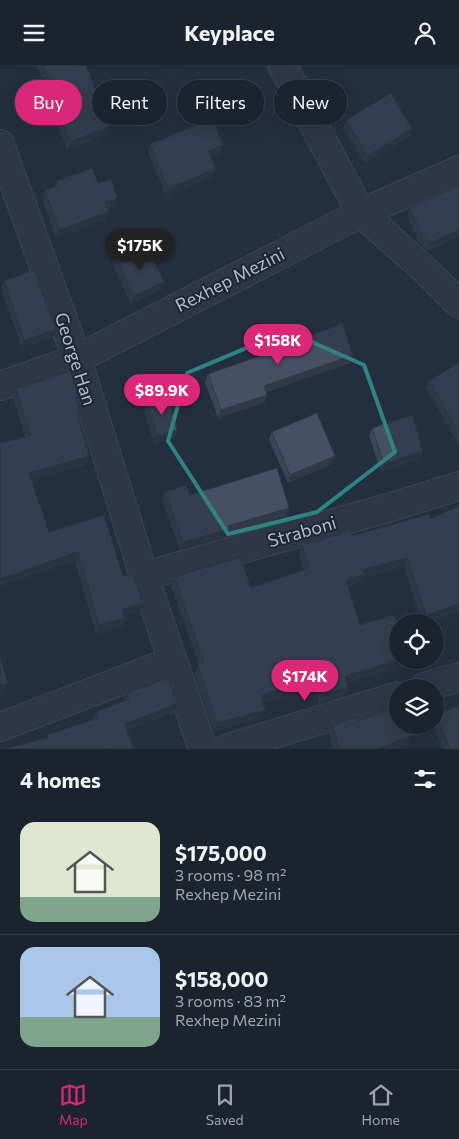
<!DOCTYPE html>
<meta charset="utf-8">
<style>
:root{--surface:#1b232e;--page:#242b36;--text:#f1f3f6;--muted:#a0a4aa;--line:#39404a;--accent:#db2777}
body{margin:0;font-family:Commissioner,sans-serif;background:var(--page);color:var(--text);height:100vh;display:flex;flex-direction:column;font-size:19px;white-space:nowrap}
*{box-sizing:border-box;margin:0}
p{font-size:16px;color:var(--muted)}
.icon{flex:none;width:28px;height:28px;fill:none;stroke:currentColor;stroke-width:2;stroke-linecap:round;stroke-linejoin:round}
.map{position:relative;height:684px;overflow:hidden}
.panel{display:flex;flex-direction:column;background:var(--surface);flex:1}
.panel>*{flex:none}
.banner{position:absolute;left:15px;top:15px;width:430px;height:45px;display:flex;gap:10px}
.tools{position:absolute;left:389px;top:549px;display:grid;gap:10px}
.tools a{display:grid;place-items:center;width:55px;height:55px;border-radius:50%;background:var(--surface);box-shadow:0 5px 20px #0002,0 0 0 1px var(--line);font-size:25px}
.price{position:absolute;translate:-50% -42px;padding:0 11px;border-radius:18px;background:var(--accent);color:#fff;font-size:16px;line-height:32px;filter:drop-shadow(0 1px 2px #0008)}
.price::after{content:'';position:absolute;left:50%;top:30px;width:15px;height:11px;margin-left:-8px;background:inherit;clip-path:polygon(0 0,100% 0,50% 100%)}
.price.active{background:#222;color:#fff}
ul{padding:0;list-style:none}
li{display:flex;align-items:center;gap:15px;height:125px;padding:0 20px}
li+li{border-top:1px solid var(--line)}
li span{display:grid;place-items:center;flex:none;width:140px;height:100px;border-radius:15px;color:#555}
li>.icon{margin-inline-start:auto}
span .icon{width:60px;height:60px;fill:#fffc;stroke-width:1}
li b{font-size:21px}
h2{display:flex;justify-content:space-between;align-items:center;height:60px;padding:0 20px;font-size:21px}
.tag{padding:0 18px;border-radius:22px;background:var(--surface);box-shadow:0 5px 20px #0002,0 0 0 1px var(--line);font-size:18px;line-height:45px}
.tag.active{background:var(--accent);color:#fff}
header{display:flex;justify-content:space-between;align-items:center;height:65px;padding:0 20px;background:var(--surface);font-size:22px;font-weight:700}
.dock{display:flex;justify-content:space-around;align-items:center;height:70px;border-top:1px solid var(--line);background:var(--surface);font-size:14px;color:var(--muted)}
.dock a{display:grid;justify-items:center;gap:2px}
.dock .active{color:var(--accent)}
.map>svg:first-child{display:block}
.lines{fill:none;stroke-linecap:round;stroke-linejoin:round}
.minor-casing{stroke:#565f6c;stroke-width:30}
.minor{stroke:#38414e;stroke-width:28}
.wall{fill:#3b4654}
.shaded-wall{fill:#303945}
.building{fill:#455162;stroke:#303945}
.marked{fill:none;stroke:#308480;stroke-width:4;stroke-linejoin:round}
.labels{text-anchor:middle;stroke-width:4;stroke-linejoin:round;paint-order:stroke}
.street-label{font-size:18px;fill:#b4bcc9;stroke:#1d2633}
</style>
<header><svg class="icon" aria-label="menu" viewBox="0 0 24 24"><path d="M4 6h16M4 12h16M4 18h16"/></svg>Keyplace<svg class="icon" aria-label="person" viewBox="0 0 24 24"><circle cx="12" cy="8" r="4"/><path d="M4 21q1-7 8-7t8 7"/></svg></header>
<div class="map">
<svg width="459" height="684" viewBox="0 0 459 684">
<rect width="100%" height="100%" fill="#242f3e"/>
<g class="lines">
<g class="minor-casing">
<path id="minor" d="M282,0l79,148 62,55 36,36
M0,79l77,215 67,217 59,173
M0,321l77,-27 284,-146 98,-43
M144,511l244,-68 71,-22
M424,622l35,-10
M0,662l173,-66
M225,684l173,-53"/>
</g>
<use href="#minor" class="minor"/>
</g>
<path class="wall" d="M36,0h50l24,61 -3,8 -40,16 -20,-53 2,-5z
M346,55l63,17 -44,26 -22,-35z
M150,79l73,1 -3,8 -10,4 3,20 -47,19 -18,-44z
M57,116l41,2 17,23 -8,3 -2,11 -49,18 -14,-40 3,-8 9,-3z
M459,121l-31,65 -8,-7 -13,-28 3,-8z
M117,194l44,31 -30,14 -17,-37z
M4,216l49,56 -31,11 -21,-59z
M288,278l62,20 -84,29 1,3 -3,8 -46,15 -13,-36 3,-8 79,-27z
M459,298v79l-1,1 -32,-55 3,-7z
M16,324l62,8 -1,4 3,10 -2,6 8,48 -55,15 18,52 74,44 17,36 -16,4 1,2 -3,9 -26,7 -21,-73 -75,25 25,-149 -12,-39z
M147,338l27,35 -20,6 -10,-33z
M372,363l49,31 -40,13 -12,-36z
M272,367l63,24 -3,8 -44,19 -19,-44z
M165,427l25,3 96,21 -58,17 -1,4 -47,13 -18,-50z
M459,441v106l-32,11h-5l-18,-56 -42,11 -2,5 -12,4 12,38 38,35h8l-2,7 -57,16 -2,13 -25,8 -5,-16 -51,15 1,7 -3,8 -48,13 -20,-56 5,-11 -28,-78 3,-9 77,11 52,-18 -4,-16 3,-9 50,-9 78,-17z
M127,628l50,11 -3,8 -47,18 7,19h-131l43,-11 1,-3 46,-15 3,-8 28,-11z
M436,650l23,34h-16l-10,-24h2v-7z
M358,656l51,23 -12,5h-64l-4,-15 3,-9z"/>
<path class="shaded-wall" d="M110,61l-3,8 -40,16 3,-8z
M412,64l-3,8 -44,26 3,-8z
M223,80l-3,8 -15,6 3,-8z
M216,104l-3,8 -47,19 2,-8z
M118,134l-3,7 -13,5 3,-8z
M108,147l-3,8 -49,18 3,-8z
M459,165v7l-31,14 2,-8z
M164,217l-3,8 -30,14 3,-8z
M56,265l-3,7 -31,11 2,-8z
M353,290l-3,8 -89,31 3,-8z
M267,330l-3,8 -46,15 3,-8z
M177,365l-3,8 -20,6 3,-8z
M423,386l-2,8 -40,13 3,-8z
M89,391l-3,9 -60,17 3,-9z
M335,391l-3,8 -44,19 2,-8z
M289,443l-3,8 -58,17 -1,4 -47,13 3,-8 45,-16z
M78,487l-3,9 -75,25v-7z
M407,493l-3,9 -42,11 -2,5 -17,6 3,-9 16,-10z
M143,539l-3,8 -21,6 3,-9z
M459,539v8l-32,11h-4l3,-8z
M125,553l-3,9 -26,7 3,-9z
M399,595h7l-2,7 -63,18 4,-9z
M318,614l-3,9 -57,16 3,-9z
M8,618l-3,7 -5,2v-7z
M348,622l-3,9 -25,8 3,-9z
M177,639l-3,8 -53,20 3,-8z
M265,645l-3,8 -48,13 3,-8z
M413,670l-4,9 -12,5h-19z"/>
<path class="building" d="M43,0h43l24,61 -40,16 -20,-52 3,-2z
M391,28l21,36 -44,26 -22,-35z
M212,54l11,26 -15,6 8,18 -48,19 -18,-44z
M92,103l6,15 13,-4 7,20 -13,4 3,9 -49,18 -14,-40 13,-4 -1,-5z
M459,121v44l-29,13 -7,-7 -13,-28z
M146,180l18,37 -30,14 -17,-37z
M34,205l22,60 -32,10 -20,-59z
M342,259l11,31 -89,31 3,9 -46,15 -13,-36 81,-28 -1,-3z
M459,298v69l-30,-51z
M70,306l8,26 -2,1 4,13 -3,1 12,44 -60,17 20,59 55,-17 19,61 10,-2 10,30 -21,5 3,9 -26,7 -21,-73 -78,27v-136l31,-7 -15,-47z
M168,332l9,33 -20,6 -10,-33z
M317,348l18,43 -45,19 -18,-43z
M412,350l11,36 -39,13 -12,-36z
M277,403l12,40 -61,18 2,3 -47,13 -18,-50 21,-7 4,10z
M459,441v98l-33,11 -19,-57 -45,12 2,4 -18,6 14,45 34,-10 4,11v34h1l-54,16 3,11 -25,8 -5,-16 -57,16 4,15 -48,13 -19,-57 1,-2 5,-2 -30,-85 66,-20 11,31 58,-20 -7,-23 48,-14 2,5 77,-22 1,5z
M0,591l8,27 -8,2z
M168,613l9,26 -53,20 10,25h-23l-1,-1 -2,1h-105l45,-11 -1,-3 51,-17 -2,-6 33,-13 -2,-6z
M398,641v19h10l5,10 -35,14h-39l-7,-24 25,-8 1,4z
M459,641v43h-9l-14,-34z"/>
<path d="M0 0H459V684H0ZM287,266l77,34 31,87 -78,60 -89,22 -60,-93 19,-68z" fill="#242f3e" fill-opacity=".55" fill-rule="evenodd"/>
<path class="marked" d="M287,266l77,34 31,87 -78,60 -89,22 -60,-93 19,-68z"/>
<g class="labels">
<g class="street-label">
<text transform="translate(230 215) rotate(-27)" y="6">Rexhep Mezini</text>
<text transform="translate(75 294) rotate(72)" y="6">George Han</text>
<text transform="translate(302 467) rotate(-16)" y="6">Straboni</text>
</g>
</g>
</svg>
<div class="tools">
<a><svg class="icon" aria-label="locate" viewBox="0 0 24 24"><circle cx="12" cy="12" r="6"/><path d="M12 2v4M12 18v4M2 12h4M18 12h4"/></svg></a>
<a><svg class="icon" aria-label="layers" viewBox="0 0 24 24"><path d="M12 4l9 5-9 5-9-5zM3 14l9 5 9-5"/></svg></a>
</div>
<b class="price active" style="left:140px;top:206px">$175K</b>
<b class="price" style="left:278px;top:301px">$158K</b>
<b class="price" style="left:162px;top:351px">$89.9K</b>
<b class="price" style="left:305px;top:637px">$174K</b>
<div class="banner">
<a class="tag active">Buy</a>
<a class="tag">Rent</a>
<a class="tag">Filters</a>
<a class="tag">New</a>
</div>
</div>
<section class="panel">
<h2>4 homes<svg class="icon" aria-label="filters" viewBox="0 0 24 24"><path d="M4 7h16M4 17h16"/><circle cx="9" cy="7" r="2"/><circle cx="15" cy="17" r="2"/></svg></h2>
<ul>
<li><span style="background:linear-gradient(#dfe7d0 75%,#7fa58c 0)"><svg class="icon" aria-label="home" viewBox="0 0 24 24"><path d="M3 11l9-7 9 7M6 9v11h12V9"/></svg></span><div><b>$175,000</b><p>3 rooms · 98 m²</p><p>Rexhep Mezini</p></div></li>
<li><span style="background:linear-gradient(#a9c7e8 70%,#7fa58c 0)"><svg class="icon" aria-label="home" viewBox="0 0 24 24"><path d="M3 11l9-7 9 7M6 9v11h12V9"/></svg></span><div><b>$158,000</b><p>3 rooms · 83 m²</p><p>Rexhep Mezini</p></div></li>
</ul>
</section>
<nav class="dock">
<a class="active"><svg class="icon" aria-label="map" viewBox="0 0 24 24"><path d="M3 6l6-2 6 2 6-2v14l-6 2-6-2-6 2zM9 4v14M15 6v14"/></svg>Map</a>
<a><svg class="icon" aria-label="saved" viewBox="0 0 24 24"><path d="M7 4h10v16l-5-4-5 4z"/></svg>Saved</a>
<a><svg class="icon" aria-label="home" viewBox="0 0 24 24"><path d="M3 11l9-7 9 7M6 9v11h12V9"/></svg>Home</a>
</nav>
